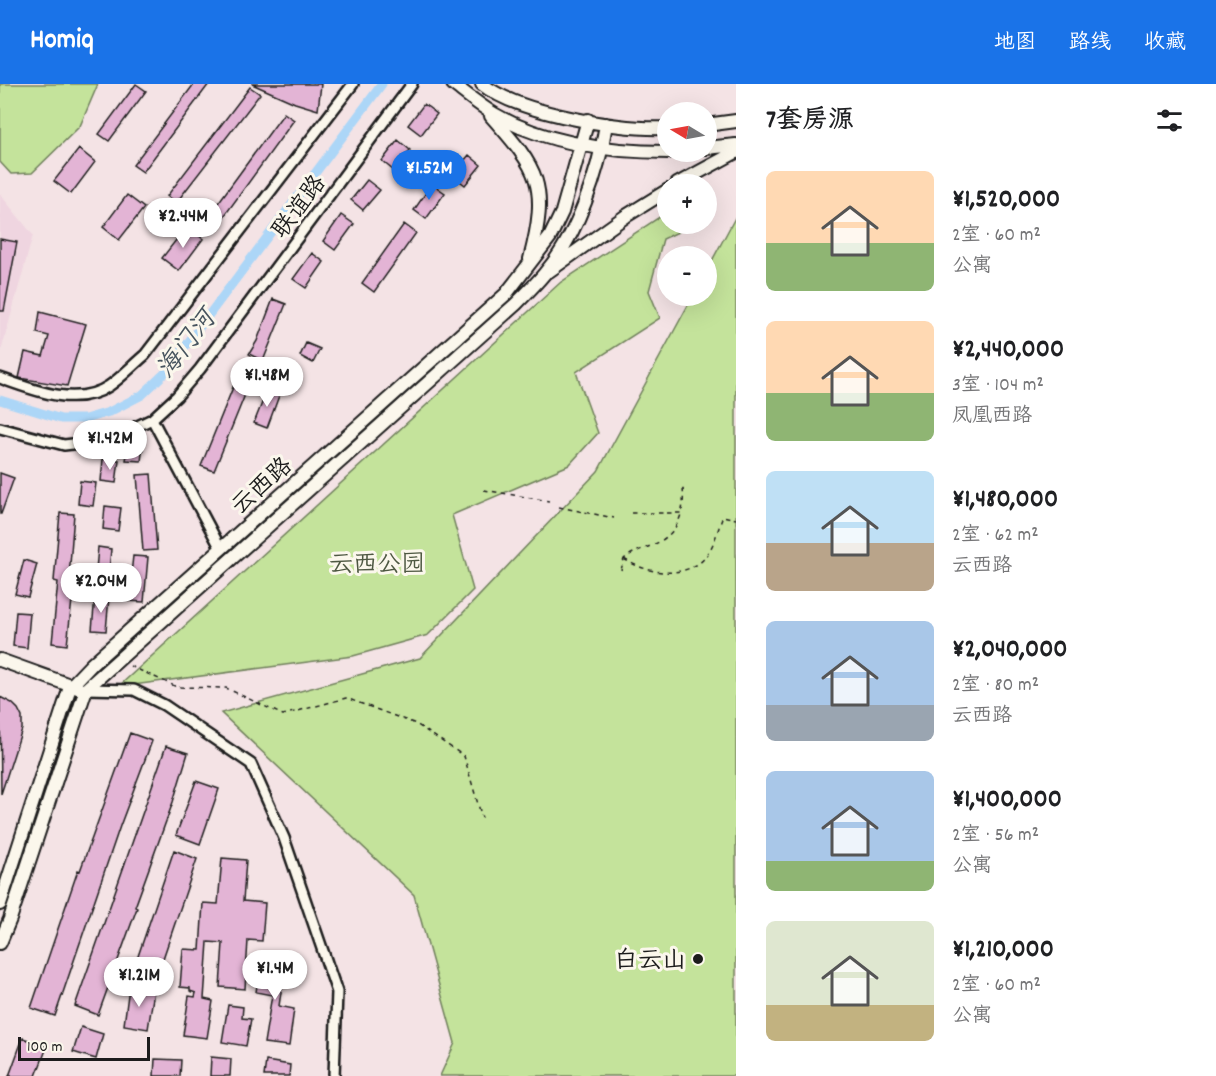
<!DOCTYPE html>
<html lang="zh">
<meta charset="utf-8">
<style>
:root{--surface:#fff;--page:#f6f6f6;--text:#202124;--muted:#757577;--accent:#1a73e8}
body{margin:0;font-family:Dekko,"LXGW WenKai TC",sans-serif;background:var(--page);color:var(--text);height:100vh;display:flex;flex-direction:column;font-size:22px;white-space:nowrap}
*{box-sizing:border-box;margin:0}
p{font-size:20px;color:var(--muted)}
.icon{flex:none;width:33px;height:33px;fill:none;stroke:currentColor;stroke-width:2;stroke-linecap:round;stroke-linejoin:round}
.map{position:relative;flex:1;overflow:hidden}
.drawer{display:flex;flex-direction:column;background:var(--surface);width:480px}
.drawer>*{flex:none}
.needle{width:39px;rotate:280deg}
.buttons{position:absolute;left:657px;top:18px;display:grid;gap:12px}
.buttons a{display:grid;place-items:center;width:60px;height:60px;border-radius:50%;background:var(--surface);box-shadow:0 6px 24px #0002;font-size:30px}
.scale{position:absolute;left:18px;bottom:15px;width:132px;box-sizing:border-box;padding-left:6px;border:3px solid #1c1c1c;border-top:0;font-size:16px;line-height:21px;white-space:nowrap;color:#1c1c1c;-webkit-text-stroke:4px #fbf7ec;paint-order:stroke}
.price{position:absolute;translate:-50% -51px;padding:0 14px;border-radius:21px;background:#fff;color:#222;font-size:20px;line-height:39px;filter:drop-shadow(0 2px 3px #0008)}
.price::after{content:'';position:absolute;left:50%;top:36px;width:18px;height:14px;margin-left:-9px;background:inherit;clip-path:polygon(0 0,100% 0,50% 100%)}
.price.selected{background:var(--accent);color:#fff}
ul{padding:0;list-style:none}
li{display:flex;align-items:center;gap:18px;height:150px;padding:0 30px}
li span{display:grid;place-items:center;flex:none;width:168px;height:120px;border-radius:9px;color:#555}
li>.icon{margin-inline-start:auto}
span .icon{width:72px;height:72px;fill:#fffc;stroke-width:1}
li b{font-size:26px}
h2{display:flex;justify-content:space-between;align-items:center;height:72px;padding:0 30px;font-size:26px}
header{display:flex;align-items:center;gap:36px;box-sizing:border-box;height:84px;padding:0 30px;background:var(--accent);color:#fff}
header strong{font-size:28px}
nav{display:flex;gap:33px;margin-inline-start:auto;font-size:21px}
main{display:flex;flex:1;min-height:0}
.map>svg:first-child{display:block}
.built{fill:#efd5e0}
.green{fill:#c4e39b;stroke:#70805c;stroke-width:1.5}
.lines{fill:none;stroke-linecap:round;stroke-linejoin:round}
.canal{stroke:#acd6f7;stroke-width:9}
.building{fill:#e3b4d5;stroke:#1c1c1c;stroke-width:1.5}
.minor-casing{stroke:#1c1c1c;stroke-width:14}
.major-casing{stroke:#1c1c1c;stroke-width:16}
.path{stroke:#1c1c1c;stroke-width:1.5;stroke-dasharray:4.5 4.5;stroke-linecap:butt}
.minor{stroke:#fbf7ec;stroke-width:9}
.major{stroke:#fbf7ec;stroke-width:12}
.poi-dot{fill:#1c1c1c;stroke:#fbf7ec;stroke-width:2}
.labels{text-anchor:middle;stroke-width:6;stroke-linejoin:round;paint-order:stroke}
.street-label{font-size:24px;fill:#1c1c1c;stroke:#fbf7ec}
.park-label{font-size:24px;fill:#4e5842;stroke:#fbf7ec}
.poi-label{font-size:24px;fill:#1c1c1c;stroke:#fbf7ec;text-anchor:end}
.water-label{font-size:26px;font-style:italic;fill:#47545e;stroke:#fbf7ec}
</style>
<header>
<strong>Homiq</strong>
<nav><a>地图</a><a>路线</a><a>收藏</a></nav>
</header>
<main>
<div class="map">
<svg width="736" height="992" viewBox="0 0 736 992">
<rect width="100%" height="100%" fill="#f4e3e5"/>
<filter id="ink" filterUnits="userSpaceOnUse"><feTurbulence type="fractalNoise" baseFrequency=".0167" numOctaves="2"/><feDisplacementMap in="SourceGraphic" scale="12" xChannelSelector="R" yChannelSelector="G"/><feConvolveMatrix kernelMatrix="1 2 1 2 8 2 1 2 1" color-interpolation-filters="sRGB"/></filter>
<g filter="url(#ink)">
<path class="built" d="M0,110l33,41 -33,120z"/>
<path class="green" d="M0,0h98l-18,42 -48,47 -21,1 -11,-12z
M667,128l1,12h27l-32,15 -14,52 11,27 -84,54 22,61 -29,32 -117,50 21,75 -45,45 -75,21 -235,31 443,-405z
M736,132v860h-296l15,-33 -41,-148 -193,-182 199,-55 178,-187 95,-175h13l1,-26z"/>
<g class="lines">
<path class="canal" d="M0,316l61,19h24l24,-7 33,-17 24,-23 216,-288"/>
</g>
<path class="building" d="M136,0l10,7 -37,50 -10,-7z
M194,0h15l-66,88 -10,-7z
M252,0h69l-3,26 -23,-7z
M250,3l10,7 -84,109 -9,-7z
M424,20l13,10 -16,21 -13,-10z
M284,29l10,7 -77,106 -10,-8z
M398,56l12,10 -16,21 -12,-10z
M79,65l16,13 -24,32 -17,-13z
M469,71l12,10 -16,20 -13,-10z
M367,96l13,10 -17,20 -12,-10z
M432,100l13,9 -19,26 -12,-9z
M127,111l17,13 -25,32 -16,-13z
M341,131l13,9 -19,26 -12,-9z
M404,140l12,9 -42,59 -12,-9z
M187,142l16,13 -24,32 -17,-13z
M0,155l17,3 -13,69h-4z
M312,169l12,9 -18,26 -13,-9z
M273,215l13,5 -23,57 -14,-7 8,-13z
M40,228l46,12 -19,62 -48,-8 6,-26 18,4 6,-20 -12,-3z
M306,259l14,6 -7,14 -13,-7z
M285,281l14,6 -7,14 -13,-7z
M238,291l13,5 -37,91 -13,-5z
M268,304l12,5 -13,35 -13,-5z
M130,353l14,2 -3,22 -15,-1z
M103,375l16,1 -3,23 -15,-2z
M0,389l14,5 -13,36h-1z
M151,390l6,76 -14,1 -6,-76z
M80,397l16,2 -3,23 -15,-2z
M105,422l16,2 -3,23 -15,-2z
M60,429l14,1 -6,76 5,1 -6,54 -15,-2 6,-61 -4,-1z
M98,463l13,2 -3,34 -13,-1z
M133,472l15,1 -4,45 -16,-1z
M24,476l13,4 -9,33 -13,-3z
M95,512l14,1 -3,34 -14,-1z
M16,528l14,1 -3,35 -14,-2z
M0,613l12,6 6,6 4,8v12l-21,65z
M130,649l22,8 -32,85 -65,190 -24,-8 47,-138 2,1z
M166,662l22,7 -15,49 -38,105 2,1 -39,107 -23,-9z
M196,697l23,8 -19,55 -24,-9z
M174,766l23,9 -41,120 -23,-8z
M222,774l24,2 -3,41 22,2 -3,38 -14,-1 -3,49 -25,-2 3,-44 -15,-1 -4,57 9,2 -6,37 -24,-3 6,-39 6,1 1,-4 -6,-2v-3l-10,-1 3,-38 17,1 3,-47 15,1z
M262,871l24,3 -7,48 15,3 -5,37 -25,-3 8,-48 -16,-3z
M129,903l25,4 -6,38 -24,-4z
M228,921l15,2 -1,11 9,1 -5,27 -24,-4z
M81,943l22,7 -7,25 -23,-7z
M23,954l24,9 -11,29h-27z
M211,973l20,2 -1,17h-20z
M155,975l26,1 -1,16h-26z
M266,977l24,4 -1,11h-25z"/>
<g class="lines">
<g class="minor-casing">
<path id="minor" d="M0,294c33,12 77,30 109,8 13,-9 24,-21 36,-31l208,-271
M152,335l69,130
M0,344l64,17 44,-5 44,-21 25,-23 23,-27 212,-285
M86,605l48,1 30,15 87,59 33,74 53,154 -3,84"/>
</g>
<g class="major-casing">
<path id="major" d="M453,0c13,10 26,21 41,30 52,30 115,38 174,38
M482,0c37,30 138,46 186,44
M491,32c48,54 58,69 39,143
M706,41l30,-4
M706,64l30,-3
M677,100l59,-32
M549,187l77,-55 42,-26
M0,576l78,28
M0,820l70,-217 22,-23 414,-370 44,-57 12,-25 26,-92
M0,859l10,-24 76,-230 430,-385c10,-10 20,-20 29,-31 32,-37 54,-101 61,-149"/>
</g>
<path class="path" d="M484,406l65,11
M559,423l55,11
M631,429h51
M624,475c21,13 50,19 72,6 16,-8 21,-34 27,-49l13,3
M621,486l3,-11c10,-8 20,-10 31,-15 24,-11 30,-33 28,-56
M130,582l47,21 49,1 57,27 63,-17 70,26 48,32 18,62"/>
<use href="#minor" class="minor"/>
<use href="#major" class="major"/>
</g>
</g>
<circle class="poi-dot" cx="698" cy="875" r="6"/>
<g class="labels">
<g class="street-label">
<text transform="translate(298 122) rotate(-53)" y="8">联谊路</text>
<text transform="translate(261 401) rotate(-42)" y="8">云西路</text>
</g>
<g class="park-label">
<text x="377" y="487">云西公园</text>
</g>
<g class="poi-label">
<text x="686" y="883">白云山</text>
</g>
<g class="water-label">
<text transform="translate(185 259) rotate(-52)" y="9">海门河</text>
</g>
</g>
</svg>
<div class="buttons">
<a><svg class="needle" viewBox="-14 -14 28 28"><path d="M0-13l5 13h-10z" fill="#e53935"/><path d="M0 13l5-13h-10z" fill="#757577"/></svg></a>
<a>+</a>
<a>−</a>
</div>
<div class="scale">100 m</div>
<b class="price selected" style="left:429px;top:117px">¥1.52M</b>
<b class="price" style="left:183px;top:165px">¥2.44M</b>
<b class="price" style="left:267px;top:324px">¥1.48M</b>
<b class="price" style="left:110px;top:387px">¥1.42M</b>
<b class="price" style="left:101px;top:530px">¥2.04M</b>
<b class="price" style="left:275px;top:917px">¥1.4M</b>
<b class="price" style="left:139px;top:924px">¥1.21M</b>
</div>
<section class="drawer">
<h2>7套房源<svg class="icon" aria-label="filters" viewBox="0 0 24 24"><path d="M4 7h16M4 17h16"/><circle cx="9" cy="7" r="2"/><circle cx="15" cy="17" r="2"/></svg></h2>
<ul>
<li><span style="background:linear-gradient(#ffd9b3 60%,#8fb573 0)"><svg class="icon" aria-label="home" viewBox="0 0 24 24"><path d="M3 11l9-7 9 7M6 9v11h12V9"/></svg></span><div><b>¥1,520,000</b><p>2室 · 60 m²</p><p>公寓</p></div></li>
<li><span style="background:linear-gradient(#ffd9b3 60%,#8fb573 0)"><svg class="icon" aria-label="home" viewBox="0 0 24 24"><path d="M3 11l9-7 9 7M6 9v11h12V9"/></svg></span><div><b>¥2,440,000</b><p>3室 · 104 m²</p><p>凤凰西路</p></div></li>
<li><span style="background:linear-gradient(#bfe0f5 60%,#b9a48a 0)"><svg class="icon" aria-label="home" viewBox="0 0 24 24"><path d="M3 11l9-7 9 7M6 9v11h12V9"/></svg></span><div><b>¥1,480,000</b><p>2室 · 62 m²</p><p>云西路</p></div></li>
<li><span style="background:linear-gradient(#a9c7e8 70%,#9aa5b1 0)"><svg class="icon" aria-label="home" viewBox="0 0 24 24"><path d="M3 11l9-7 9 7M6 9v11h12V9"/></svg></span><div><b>¥2,040,000</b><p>2室 · 80 m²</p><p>云西路</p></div></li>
<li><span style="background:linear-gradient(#a9c7e8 75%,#8fb573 0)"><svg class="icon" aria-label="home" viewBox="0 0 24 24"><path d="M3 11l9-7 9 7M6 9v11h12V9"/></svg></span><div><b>¥1,400,000</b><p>2室 · 56 m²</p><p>公寓</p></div></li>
<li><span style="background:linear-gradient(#dfe7d0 70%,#c2b280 0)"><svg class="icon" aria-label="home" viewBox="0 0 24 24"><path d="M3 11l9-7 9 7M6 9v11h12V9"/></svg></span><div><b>¥1,210,000</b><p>2室 · 60 m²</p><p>公寓</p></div></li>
</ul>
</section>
</main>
